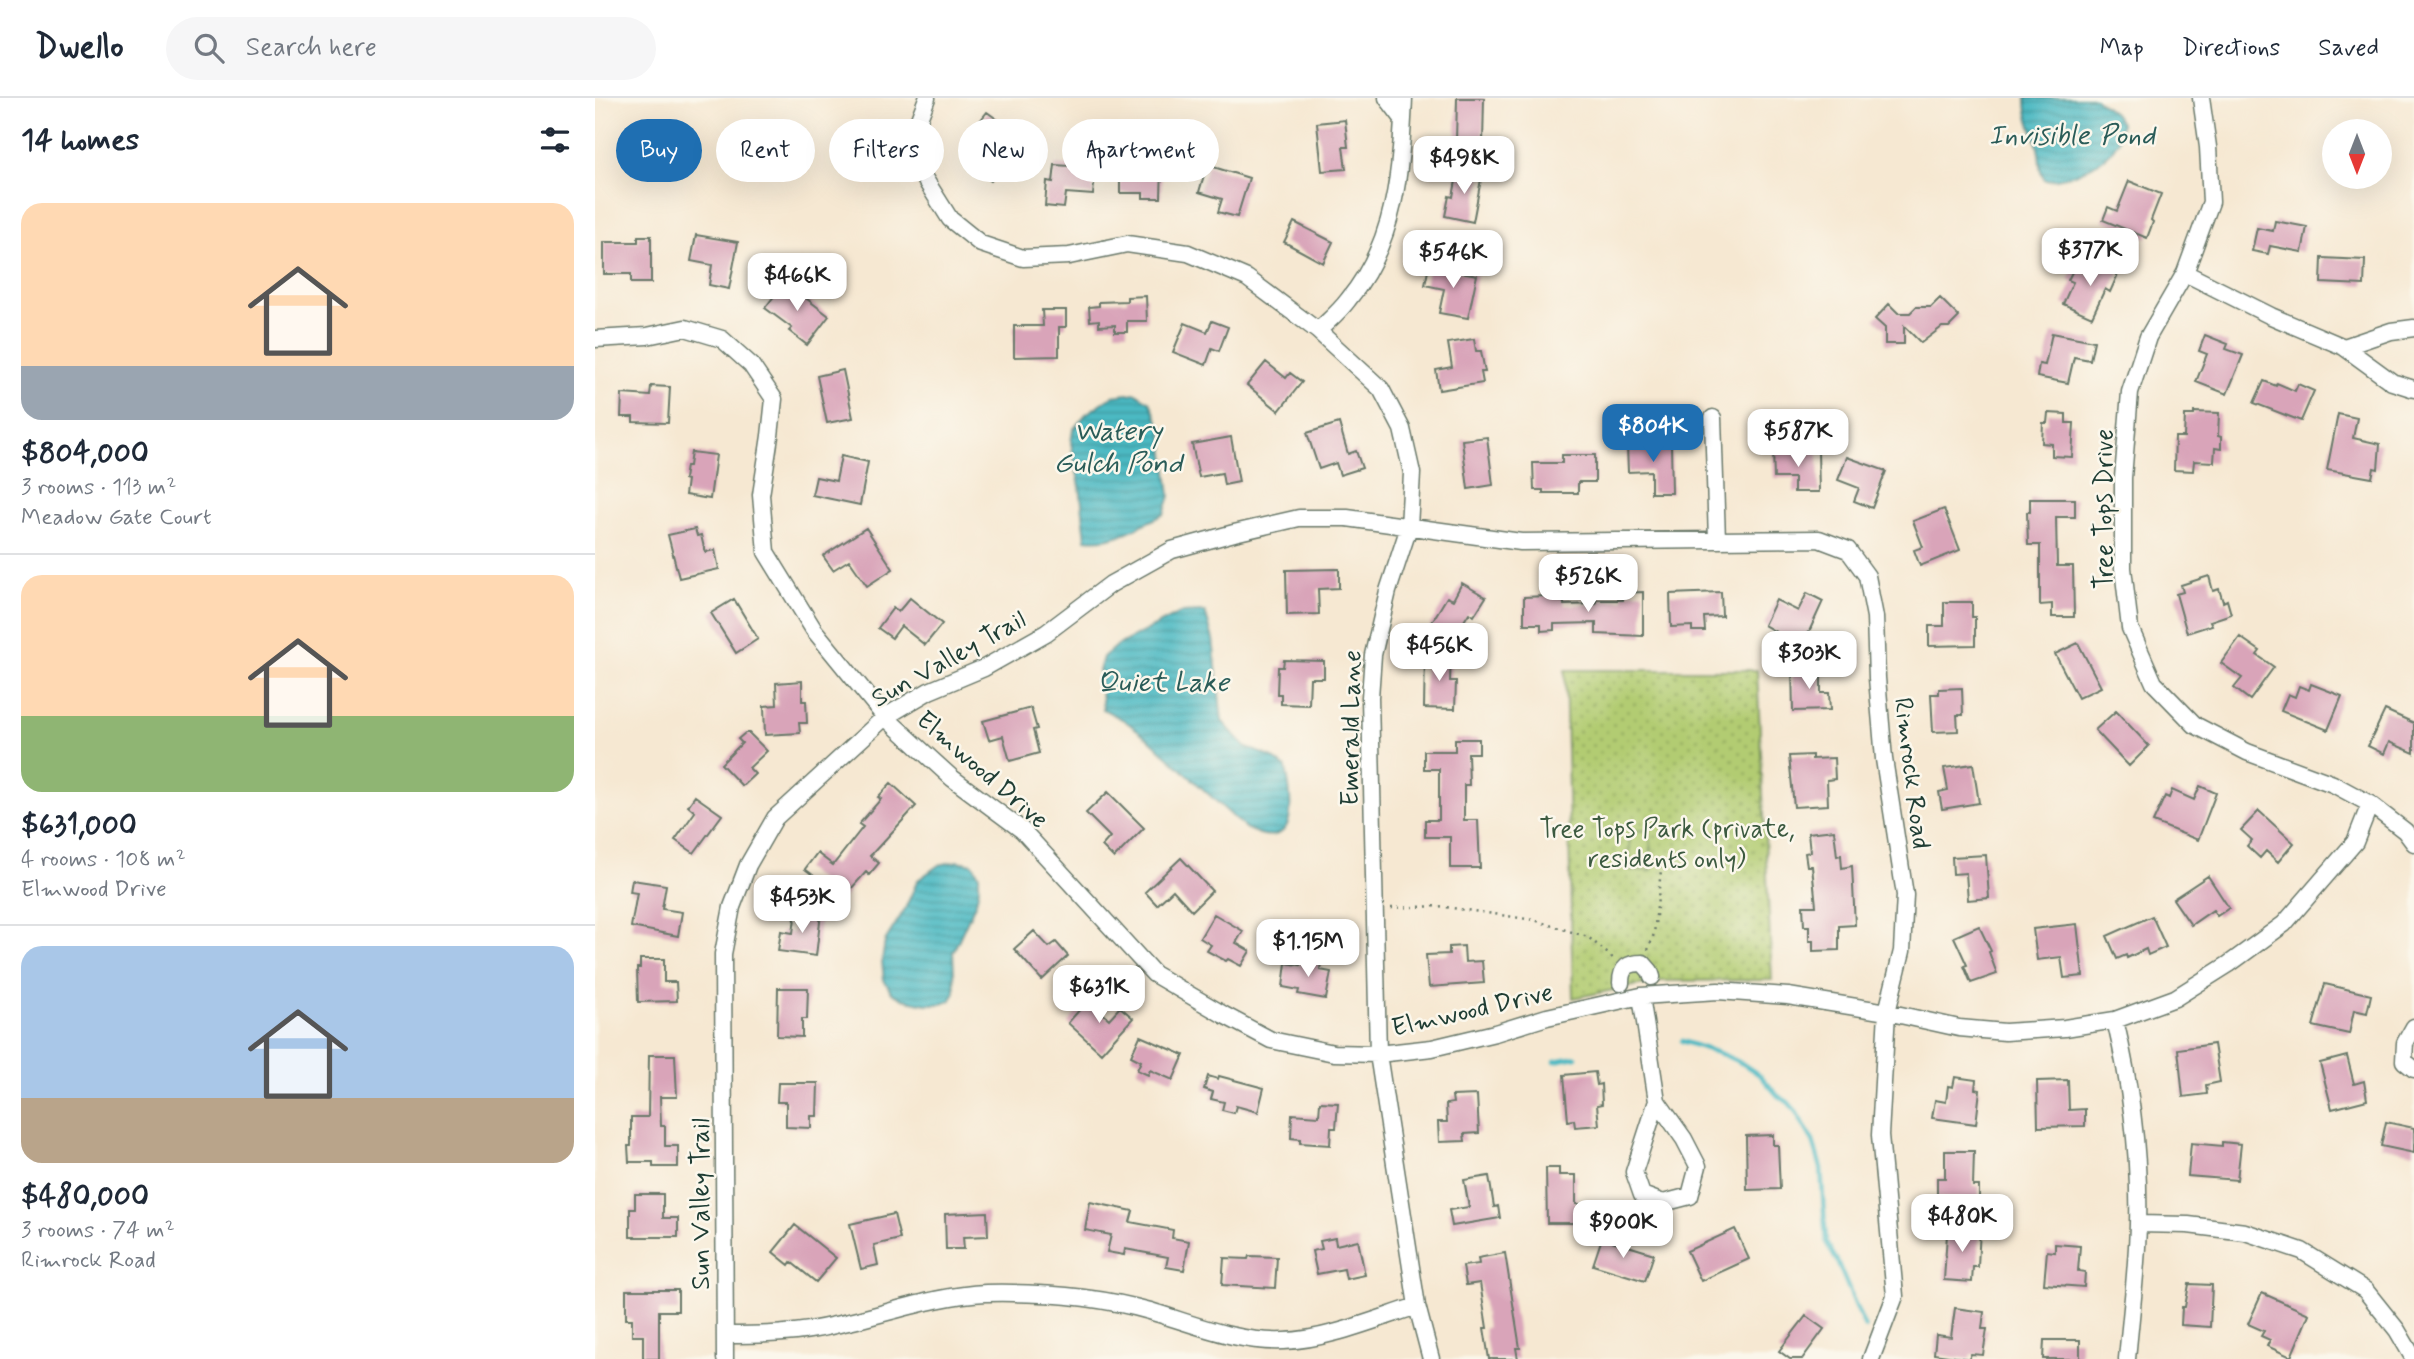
<!DOCTYPE html>
<meta charset="utf-8">
<style>
:root{--surface:#fff;--page:#f6f6f7;--text:#1f2937;--muted:#747a83;--line:#e0e1e3;--accent:#1f6fb2}
body{margin:0;font-family:Mynerve,sans-serif;background:var(--page);color:var(--text);height:100vh;display:flex;flex-direction:column;font-size:26px;white-space:nowrap}
*{box-sizing:border-box;margin:0}
p{font-size:23px;color:var(--muted)}
.icon{flex:none;width:38px;height:38px;fill:none;stroke:currentColor;stroke-width:2;stroke-linecap:round;stroke-linejoin:round}
.map{position:relative;flex:1;overflow:hidden}
.panel{display:flex;flex-direction:column;background:var(--surface);width:595px}
.panel>*{flex:none}
.top-card{position:absolute;left:21px;top:21px;width:665px;height:63px;display:flex;gap:14px}
.needle{width:46px;rotate:180deg}
.buttons{position:absolute;left:1727px;top:21px;display:grid;gap:14px}
.buttons a{display:grid;place-items:center;width:70px;height:70px;border-radius:50%;background:var(--surface);box-shadow:0 7px 28px #0002;font-size:35px}
.price{position:absolute;translate:-50% -60px;padding:0 16px;border-radius:14px;background:#fff;color:#222;font-size:23px;line-height:46px;filter:drop-shadow(0 2px 4px #0008)}
.price::after{content:'';position:absolute;left:50%;top:42px;width:21px;height:16px;margin-left:-10px;background:inherit;clip-path:polygon(0 0,100% 0,50% 100%)}
.price.active{background:var(--accent);color:#fff}
ul{padding:0;list-style:none}
li{display:grid;align-content:center;gap:14px;height:371px;padding:0 21px}
li+li{border-top:2px solid var(--line)}
li span{display:grid;place-items:center;height:217px;border-radius:21px;color:#555}
li>.icon{margin-inline-start:auto}
span .icon{width:126px;height:126px;fill:#fffc;stroke-width:1}
li b{font-size:30px}
h2{display:flex;justify-content:space-between;align-items:center;height:84px;padding:0 21px;font-size:30px}
.chip{padding:0 24px;border-radius:32px;background:var(--surface);box-shadow:0 7px 28px #0002;font-size:24px;line-height:63px}
.chip.active{background:var(--accent);color:#fff}
header{display:flex;align-items:center;gap:42px;box-sizing:border-box;height:98px;padding:0 35px;background:var(--surface);border-bottom:2px solid var(--line)}
header strong{font-size:33px}
nav{display:flex;gap:38px;margin-inline-start:auto;font-size:24px}
.search{width:490px;height:63px;background:var(--page);display:flex;align-items:center;gap:18px;box-sizing:border-box;padding:0 24px;border-radius:38px;color:var(--muted);font-size:26px}
main{display:flex;flex:1;min-height:0}
.map>svg:first-child{display:block}
.grass{fill:url(#grass-dots);stroke:#688453;stroke-width:2}
.pitch{fill:#b2cc72;stroke:#688453;stroke-width:2}
.water{fill:url(#water-rules);stroke:#357b7c;stroke-width:2}
.lines{fill:none;stroke-linecap:round;stroke-linejoin:round}
.stream{stroke:#4bb9c3;stroke-width:4.5}
.building{fill:#d9a4b9}
.street-casing{stroke:#6a796b;stroke-width:19}
.path{stroke:#6a796b;stroke-width:2.5;stroke-dasharray:2 5;stroke-linecap:butt}
.street{stroke:#fff;stroke-width:16}
.labels{text-anchor:middle;stroke-width:5;stroke-linejoin:round;paint-order:stroke}
.street-label{font-size:26px;fill:#1f3d34;stroke:#fbf7ec}
.park-label{font-size:26px;fill:#3c5a40;stroke:#fbf7ec}
.water-label{font-size:28px;font-style:italic;fill:#2a5c58;stroke:#fbf7ec}
</style>
<header>
<strong>Dwello</strong>
<div class="search"><svg class="icon" aria-label="search" viewBox="0 0 24 24"><circle cx="10" cy="10" r="6"/><path d="M15 15l6 6"/></svg>Search here</div>
<nav><a>Map</a><a>Directions</a><a>Saved</a></nav>
</header>
<main>
<section class="panel">
<h2>14 homes<svg class="icon" aria-label="filters" viewBox="0 0 24 24"><path d="M4 7h16M4 17h16"/><circle cx="9" cy="7" r="2"/><circle cx="15" cy="17" r="2"/></svg></h2>
<ul>
<li><span style="background:linear-gradient(#ffd9b3 75%,#9aa5b1 0)"><svg class="icon" aria-label="home" viewBox="0 0 24 24"><path d="M3 11l9-7 9 7M6 9v11h12V9"/></svg></span><div><b>$804,000</b><p>3 rooms · 113 m²</p><p>Meadow Gate Court</p></div></li>
<li><span style="background:linear-gradient(#ffd9b3 65%,#8fb573 0)"><svg class="icon" aria-label="home" viewBox="0 0 24 24"><path d="M3 11l9-7 9 7M6 9v11h12V9"/></svg></span><div><b>$631,000</b><p>4 rooms · 108 m²</p><p>Elmwood Drive</p></div></li>
<li><span style="background:linear-gradient(#a9c7e8 70%,#b9a48a 0)"><svg class="icon" aria-label="home" viewBox="0 0 24 24"><path d="M3 11l9-7 9 7M6 9v11h12V9"/></svg></span><div><b>$480,000</b><p>3 rooms · 74 m²</p><p>Rimrock Road</p></div></li>
</ul>
</section>
<div class="map">
<svg width="1819" height="1261" viewBox="0 0 1819 1261">
<defs>
<pattern id="grass-dots" width="8" height="8" patternUnits="userSpaceOnUse" patternTransform="scale(1.75)"><rect width="8" height="8" fill="#b2cc72"/><path d="M2 2h.1M6 6h.1" fill="none" stroke="#90a75e" stroke-width="1.8" stroke-linecap="round"/></pattern>
<pattern id="water-rules" width="6" height="5" patternUnits="userSpaceOnUse" patternTransform="scale(1.75)"><rect width="6" height="5" fill="#4bb9c3"/><path d="M0 2.5h6" fill="none" stroke="#3e989f"/></pattern>
</defs>
<rect width="100%" height="100%" fill="#fbf7ec"/>
<filter id="ink" filterUnits="userSpaceOnUse"><feTurbulence type="fractalNoise" baseFrequency=".0143" numOctaves="2"/><feDisplacementMap in="SourceGraphic" scale="14" xChannelSelector="R" yChannelSelector="G"/><feConvolveMatrix kernelMatrix="1 2 1 2 8 2 1 2 1" color-interpolation-filters="sRGB"/></filter>
<filter id="wash" filterUnits="userSpaceOnUse"><feTurbulence type="fractalNoise" baseFrequency=".00686" numOctaves="4" result="noise"/><feDisplacementMap in="SourceGraphic" scale="28" xChannelSelector="R" yChannelSelector="G"/><feGaussianBlur stdDeviation="1.57" result="paint"/><feColorMatrix in="noise" values="0 0 0 0 0 0 0 0 0 0 0 0 0 0 0 0 0 1.4 0 .05"/><feComposite in="paint" operator="in"/></filter>
<g filter="url(#wash)">
<rect width="100%" height="100%" fill="#f6e8d2"/>
<path class="grass" d="M970,572h192l15,310 -113,1 -86,17z"/>
<path class="pitch" d="M1055,732l2,40 -21,1 -2,-40z"/>
<path class="water" d="M1431,0h69l19,15 7,10c-1,5 -1,12 -3,17 -9,23 -49,40 -73,40 -7,-12 -4,-15 -6,-27 -3,-19 -14,-35 -13,-55z
M541,295l14,9 12,28 8,66 -6,18c-25,12 -49,29 -78,25l-6,-53 -9,-43 2,-13 13,-16 27,-18z
M610,514l8,27 9,82 23,26 26,10 15,11c7,36 13,87 -41,60l-97,-90 -24,-18 -21,-11 -4,-38 4,-14 13,-11 64,-33z
M363,763l15,3 6,11v13l-3,14 -23,50 2,41 -5,8 -8,3h-16l-23,-5 -11,-6 -8,-13 -2,-19 3,-20 20,-32 13,-29 21,-15z"/>
<g class="lines">
<path class="stream" d="M1087,943l42,14 19,9 18,12 17,20 10,6 7,8 18,31 8,27 5,74 11,19 28,67
M960,963l21,-4"/>
</g>
<g id="blocks">
<path class="building" d="M862,0h27l-1,45 -27,-1z
M392,14l36,26 -32,43 -17,-13 14,-17 -20,-15z
M750,22l3,27h-5l3,22 -24,2 -5,-48z
M476,62l25,2 -3,33 -27,-2 -2,15 -19,-2 2,-25 6,1 2,-17 15,1z
M535,66h32l-1,34h-18v-5h-23v-23h10z
M612,67l42,13 -12,39 -19,-5 4,-13 -23,-7z
M863,72l24,4 -9,48 -28,-6 4,-20 4,1z
M1534,83l32,13 -10,26 2,2 -6,16 -44,-18 5,-13 9,4z
M1680,123l32,6 -5,25 -32,-6 -2,8 -16,-3 5,-23 16,3z
M699,124l39,20 -10,21 -39,-21z
M101,137l42,7 -9,47 -20,-4 3,-20 -21,-4z
M43,138h13v47h-20v-9h-27v-32h34z
M1727,160l43,2 -1,25 -43,-2z
M1501,163l23,11 -9,20 -5,-3 -13,28 -29,-13 10,-22 -5,-2 6,-12 15,7z
M834,168l48,9 -9,43 -29,-5 5,-24 -19,-4z
M190,184l44,34 -22,29 -18,-14 3,-3 -27,-20z
M551,198l1,25h-20v11h-12v-7l-16,1v-6l-9,1 -1,-14 10,-1v-4l28,-1v-4z
M1345,200l19,19 -10,10h-7l-21,16 -17,-17v18h-19v-16l-10,-9 14,-15 9,9h12l6,-6h15z
M447,212h24v17h-7v29l-45,1v-31h29z
M617,223l16,6 -9,24 -7,-3 -6,17 -33,-13 12,-29 22,9z
M1457,235l42,8 -4,19 -16,-3 -6,26 -31,-6 2,-13 6,1z
M1610,237l23,9 -2,5 17,6 -16,39 -31,-12 11,-28 -8,-3z
M879,241l2,12h5l4,21h-4l2,11 -44,7 -3,-20 16,-3 -4,-24z
M671,264l20,16 4,-5 12,9 -23,29 -32,-26z
M248,272l10,48 -26,5 -10,-47z
M1669,283l12,5 1,-3 18,8 3,-7 16,7 -13,30 -47,-18z
M56,288l19,1 -2,36 -35,-1v-5h-12l1,-23 28,2z
M1599,314l25,1 -1,23 3,1v12l-6,-1 -1,14 -20,-1 -1,10 -19,-1 1,-33h9l1,-22h9z
M1453,315l18,1v9h8l-2,34 -20,-1v-12l-10,-1 1,-20h4z
M1743,316l19,4 -4,20 27,6 -2,25 -4,-1 -2,10 -45,-8z
M744,325l9,31 8,-3 6,17 -22,7 -4,-12 -17,6 -12,-36z
M636,339l8,45 -15,3 -2,-12 -23,4 -7,-33z
M892,339l6,48 -25,4 -6,-49z
M1054,341h12v5h10l1,49h-21v-22l-23,1 -1,-27 22,-1z
M1206,351v3l17,-1 1,41h-25v-14h-20l-1,-28z
M96,354l25,3 -6,44 -25,-4 2,-15 -3,-1 2,-13h3z
M967,357h33v27h-17v11h-35v-3h-9l-1,-27h29z
M246,358l27,6 -8,43 -48,-10 4,-18 20,4z
M1252,359l39,14 -14,37 -18,-7 5,-13 -21,-8z
M1435,401h45v18h-19l1,49h16l1,51h-22v-13l-12,1v-60h-12l-1,-33h3z
M1349,411l16,41 -40,16 -6,-16 9,-3 -10,-26z
M271,430l27,41 -26,17 -18,-26 -16,10 -10,-14z
M100,431l2,7 4,-1 4,17 10,-2 4,19 -40,9 -11,-43z
M744,471v19l-21,1 1,25 -32,1 -1,-45z
M1614,478l4,15 6,-2 4,13 4,-2 4,14 -21,7 2,4 -25,8 -11,-39 7,-2 -2,-7z
M867,485l24,14 -12,19 -5,-3 -16,26 -23,-14 17,-28 6,3z
M951,494h17l1,13 32,-1v-4h27v-7l20,-1v44l-47,-2v-11l-42,1v6l-13,1v-7h-17v-27l22,-1z
M1126,494l1,24 -18,1 1,14h-13v-5l-21,1 -1,-33z
M1212,495l16,8 -21,46 -38,-22 12,-25 22,11z
M315,500l32,26 -17,21 -24,-19 -9,12 -14,-10 15,-20 5,4z
M139,501l24,40 -22,14 -25,-40z
M1349,504h28v15h3v28l-46,1v-20h15z
M1645,539l20,14 -3,4 17,12 -24,33 -16,-12 8,-10 -21,-15z
M1483,545l23,44 -23,11 -23,-44z
M830,557h26l-1,26h6l-1,28 -31,-1z
M689,562l40,1v17h-14l-1,27 -28,-1v-10h-4l1,-27h5z
M1226,570v25h8l1,17 -37,1 -1,-42z
M207,583v20h4l1,22h-8l1,10 -35,2 -1,-29 13,-1 -1,-22z
M1716,586l31,12 -14,34 -47,-19 7,-17 7,3 4,-11 10,4z
M1367,590l1,27h-6l1,16 -25,1 -2,-38h8v-5z
M436,610l6,21 -4,1 6,23 -29,8 -7,-25 -14,4 -6,-19z
M1790,612l29,13v30l-25,-11 -5,12 -16,-8z
M1521,613l33,35 -20,20 -34,-36z
M150,635h4l18,18 -18,17 6,6 -13,12 -21,-22 21,-21 -4,-4z
M860,641h24v14h-11l1,32h-5v35h14l2,48h-30v-31h-25v-17h14v-51h-15v-18h31z
M1217,657v4l22,-1 1,21 -8,1 1,25 -34,2 -5,-51z
M1378,666l6,39 -37,6 -3,-17 9,-2 -4,-22z
M296,685l25,23 -46,50 9,7 -10,12 -3,-3 -23,26 -38,-29 12,-16 16,12 30,-38 -4,-3 22,-25 -3,-2z
M1605,688l16,7 -18,47 -45,-18 12,-26 4,2 3,-8 22,10z
M513,694l36,36 -30,30 -12,-12 8,-9 -24,-24z
M100,698l27,19 -28,38 -19,-13 20,-28 -7,-6z
M1664,713l35,32 -16,19 -12,-11 -6,7 -13,-12 5,-6 -11,-10z
M1239,732l3,26 4,-1 1,13 10,-2 3,59 -16,1v24l-26,1v-10h-4v-15h-5l-1,-20h13l-4,-40h-5l-2,-13 5,-1 -2,-19z
M1391,757l3,43 -21,2 -2,-27 -13,1 -1,-17z
M586,760l31,33 -20,20 -19,-21 -16,15 -12,-13z
M1613,778l21,32 -12,8 -4,-6 -22,15 -18,-26z
M37,782l34,5 -4,24 20,3 -4,24 -47,-9 6,-34 -7,-1z
M201,812l25,3 -5,43 -38,-5 3,-20 12,2z
M619,816l29,17 -7,12 14,8 -9,15 -13,-7 -2,2 -19,-10 4,-6 -11,-7z
M1557,818l14,31 -18,8 -2,-6 -19,9 -1,-3 -9,4 -10,-23z
M1482,826l6,52 -19,2 -3,-21 -24,3 -4,-31z
M1384,828l12,25 -2,1 8,22 -26,9 -7,-17 3,-1 -13,-28z
M439,833l15,16 7,-5 12,14 -26,24 -28,-31z
M869,848l1,16 17,-1 2,22 -55,4 -3,-32 23,-1v-7z
M706,860l20,3 -1,9 11,2 -5,27 -28,-5 1,-4 -16,-3 3,-24 14,2z
M45,861h24v23h12l1,19 -39,1 -1,-34h3z
M1730,886l46,11 -4,18 -13,-3 -5,24 -36,-8z
M183,890h30l-1,31h-5v18l-25,-1z
M493,902l21,19 11,-12 13,11 -32,35 -33,-30z
M545,938l44,19 -11,25 -23,-10 -2,5 -11,-5 4,-9 -10,-5z
M1619,946l6,38 -14,3 1,9 -24,3 -5,-48z
M54,957h26l2,42h-17l1,29h4v20h13v21h-25v-5h-24l-1,-16h3v-29h17z
M1752,958l7,28 10,-3 3,19 -35,9 -12,-46z
M1000,974l2,13 4,-1 1,20 -5,1 2,20 -24,2 -1,-7 -6,1 -4,-46z
M613,978l10,3 1,-3 45,12 -6,24 -22,-6 -2,7 -12,-3 2,-8 -13,-3 2,-7 -9,-3z
M1360,979l21,3 -1,9 5,1 -4,34 -44,-6 3,-18 11,2 2,-16 5,1z
M1473,982l1,30 16,-1v17l-47,1 -1,-46z
M183,985h40l-1,33h-6v12l-25,-1v-25h-9z
M882,997l2,38 -15,1 1,7 -26,1 -1,-20h9l-1,-18 7,-1 -1,-7z
M725,1004l18,1 -2,25h-5l-1,17 -30,-2v-4l-9,-1 1,-24 27,2z
M1791,1024l28,6v25l-33,-7z
M1178,1037v10h5l2,44 -33,1 -1,-54z
M1627,1044l19,2 -4,36 -49,-4 3,-33 31,3z
M1350,1053h29l-1,35h6v13l-42,-1v-20h8z
M951,1070h13v7h17v29h16v19h-45z
M894,1078l5,31 4,-1 2,12 -48,8 -3,-16 20,-3 -5,-27z
M40,1096h28v24h15v19h-48v-28h5z
M495,1104l43,9 -3,11 43,8 -1,8 17,3 -5,29 -18,-3 2,-10 -43,-8 -1,6 -17,-3 4,-17 -26,-5z
M392,1114l1,24 -25,1 1,12h-18l-1,-35z
M299,1116l6,25 -26,6 4,20 -17,4 -11,-45z
M200,1127l41,33 -20,24 -25,-20 -2,3 -16,-13z
M1359,1128l26,2 -2,39h-5l-1,15 -28,-2 3,-46h6z
M1140,1131l14,30 -48,22 -14,-30z
M740,1140l1,7 22,-5 7,35 -19,4 -2,-10 -27,5 -5,-23 10,-2 -2,-8z
M1007,1140l52,16 -9,27 -52,-16z
M1460,1146l25,2 -2,25 7,1 -1,15 -40,-3 3,-33 8,1z
M910,1155l15,95h-4l2,11h-29l-5,-31h3l-7,-45 -14,2 -3,-19 16,-2 -1,-6z
M654,1158l28,1 -2,31 -53,-3 2,-27 24,1z
M1594,1186l23,1 -2,42 -29,-2 1,-18h3z
M31,1192h52v21h-19v48h-16v-23h-11v-17h-6z
M1667,1195l47,21 -18,43 -24,-11 3,-6 -9,-4 3,-5 -16,-7z
M1360,1210l29,4 -2,17h5l-4,26 -12,-1 -2,5 -35,-5 2,-19 15,2z
M1211,1218l18,13 -22,30h-12l-11,-8z
M1449,1242h36v19h-37z"/>
</g>
</g>
<g filter="url(#ink)">
<use href="#blocks" fill-opacity="0" stroke="#6a796b" stroke-width="2"/>
<g class="lines">
<g class="street-casing">
<path id="street" d="M332,0l-11,29 7,49 27,43 31,25 42,14 46,-2 58,-12 61,9 59,25 71,53 63,58 21,40 10,44 -3,54 -21,64 -15,64 -3,42 8,357 39,252 14,53
M792,0l16,21
M1606,0l7,49 3,55 -26,71 -37,64 -18,55 -7,86v90l7,60 24,55 41,42 52,27 86,32 37,20 35,27 9,12
M1590,175l86,43 73,31 48,35 22,7
M723,233c10,-10 22,-20 30,-31 48,-58 53,-130 56,-202
M0,241l52,-3 38,-8 37,11 29,26 23,34 -4,37 -9,59 5,57 48,78 71,87 67,61 70,52 132,144 70,41 47,25 63,13 44,1 54,-6 63,-15 52,-16 94,-21 77,-5 70,5 99,16 72,16 46,4 60,-4 50,-8 60,-22 54,-34 55,-40 71,-82 15,-38
M1749,249l47,-16 23,-3
M1118,320l4,122
M1026,885c0,-16 7,-20 22,-20l7,8 2,6
M1046,898l16,105 27,38 14,27 -8,30 -27,7 -21,-8 -8,-23 23,-71
M1520,922c16,67 25,135 23,204 -1,45 -7,90 -11,135
M1819,929l-9,16 -1,18 10,8
M1543,1126l50,1 57,7 57,19 63,39 32,40 17,29
M130,1237c37,0 74,-1 110,-10 50,-10 100,-30 151,-32 54,-1 112,3 164,18 44,13 87,32 134,30 42,-1 92,-22 133,-35
M130,1261l-2,-405 9,-47 16,-42 27,-47 110,-101 44,-26 55,-23 62,-35 65,-49 61,-34 62,-17 65,-15h48l174,24 298,-3 29,11 19,26 8,41 2,61 7,81 21,136 -3,56 -15,61 -7,123 15,161 -24,63"/>
</g>
<path class="path" d="M796,810l48,-2 95,14 54,17 26,22
M1053,852l6,-16 7,-64 -3,-9 -6,-4"/>
<use href="#street" class="street"/>
</g>
</g>
<g class="labels">
<g class="street-label">
<text transform="translate(1508 411) rotate(-90)" y="9">Tree Tops Drive</text>
<text transform="translate(353 560) rotate(-29)" y="9">Sun Valley Trail</text>
<text transform="translate(755 630) rotate(-89)" y="9">Emerald Lane</text>
<text transform="translate(388 671) rotate(41)" y="9">Elmwood Drive</text>
<text transform="translate(1318 675) rotate(83)" y="9">Rimrock Road</text>
<text transform="translate(877 911) rotate(-13)" y="9">Elmwood Drive</text>
<text transform="translate(105 1106) rotate(-90)" y="9">Sun Valley Trail</text>
</g>
<g class="park-label">
<text x="1072" y="739">Tree Tops Park (private,<tspan x="1072" dy="30">residents only)</tspan></text>
</g>
<g class="water-label">
<text x="1477" y="46">Invisible Pond</text>
<text x="523" y="342">Watery<tspan x="523" dy="32">Gulch Pond</tspan></text>
<text x="568" y="593">Quiet Lake</text>
</g>
</g>
</svg>
<div class="buttons">
<a><svg class="needle" viewBox="-14 -14 28 28"><path d="M0-13l5 13h-10z" fill="#e53935"/><path d="M0 13l5-13h-10z" fill="#747a83"/></svg></a>
</div>
<b class="price" style="left:869px;top:98px">$498K</b>
<b class="price" style="left:1495px;top:190px">$377K</b>
<b class="price" style="left:858px;top:192px">$546K</b>
<b class="price" style="left:202px;top:215px">$466K</b>
<b class="price active" style="left:1058px;top:366px">$804K</b>
<b class="price" style="left:1203px;top:371px">$587K</b>
<b class="price" style="left:993px;top:516px">$526K</b>
<b class="price" style="left:844px;top:585px">$456K</b>
<b class="price" style="left:1214px;top:593px">$303K</b>
<b class="price" style="left:207px;top:837px">$453K</b>
<b class="price" style="left:713px;top:881px">$1.15M</b>
<b class="price" style="left:504px;top:927px">$631K</b>
<b class="price" style="left:1367px;top:1156px">$480K</b>
<b class="price" style="left:1028px;top:1162px">$900K</b>
<div class="top-card">
<a class="chip active">Buy</a>
<a class="chip">Rent</a>
<a class="chip">Filters</a>
<a class="chip">New</a>
<a class="chip">Apartment</a>
</div>
</div>
</main>
